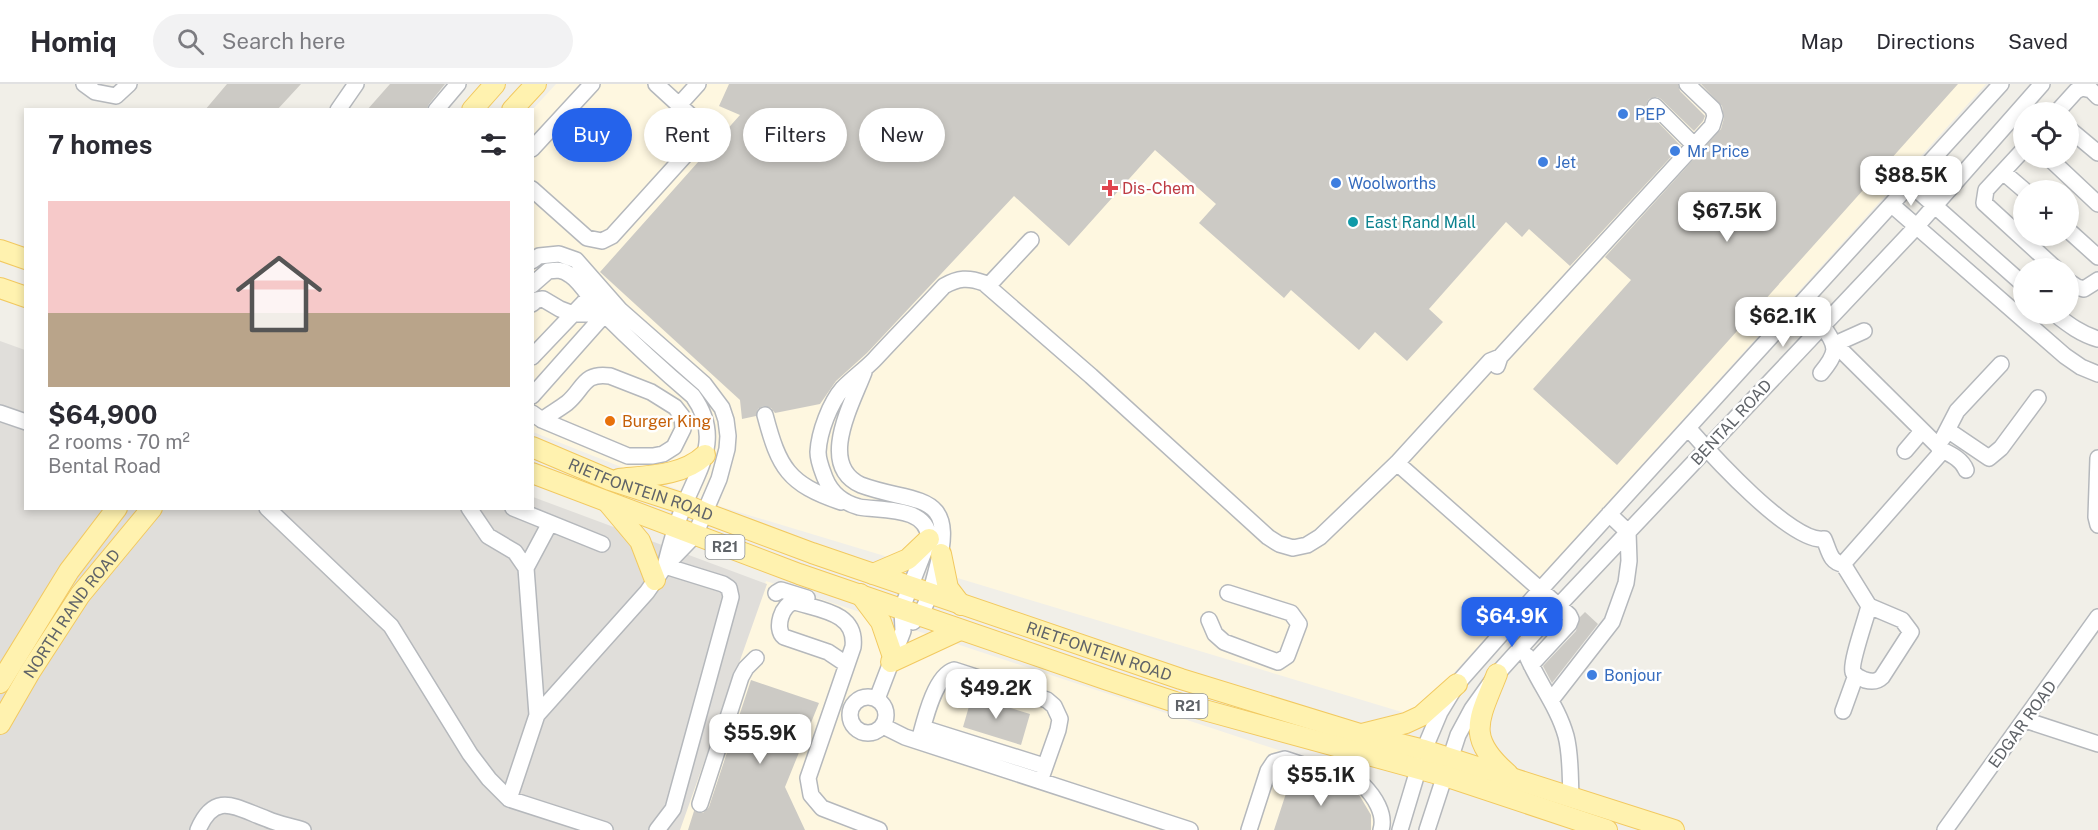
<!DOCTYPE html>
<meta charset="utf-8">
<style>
:root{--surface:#fff;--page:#f2f2f3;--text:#2b2b33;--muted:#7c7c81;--line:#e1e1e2;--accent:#2563eb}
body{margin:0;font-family:"Public Sans",sans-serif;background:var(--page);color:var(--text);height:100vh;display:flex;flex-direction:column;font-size:22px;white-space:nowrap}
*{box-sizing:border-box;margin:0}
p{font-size:20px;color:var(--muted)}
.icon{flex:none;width:33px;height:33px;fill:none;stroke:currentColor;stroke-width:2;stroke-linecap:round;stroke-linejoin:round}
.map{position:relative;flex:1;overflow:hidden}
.panel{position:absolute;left:24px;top:24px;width:510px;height:402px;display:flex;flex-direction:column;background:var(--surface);border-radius:0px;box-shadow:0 3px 9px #0003}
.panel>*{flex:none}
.hud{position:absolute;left:552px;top:24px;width:570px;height:54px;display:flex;gap:12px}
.buttons{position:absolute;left:2013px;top:18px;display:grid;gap:12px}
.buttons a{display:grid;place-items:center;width:66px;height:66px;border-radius:50%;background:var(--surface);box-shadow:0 3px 9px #0003;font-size:30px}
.price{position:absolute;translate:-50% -51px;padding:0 14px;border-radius:12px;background:#fff;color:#222;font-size:20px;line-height:39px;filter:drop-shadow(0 2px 3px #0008)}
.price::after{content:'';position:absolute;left:50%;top:36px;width:18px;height:14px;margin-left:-9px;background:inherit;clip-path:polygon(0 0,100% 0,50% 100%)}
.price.active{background:var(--accent);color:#fff}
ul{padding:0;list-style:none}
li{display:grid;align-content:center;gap:12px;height:318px;padding:0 24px}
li+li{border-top:2px solid var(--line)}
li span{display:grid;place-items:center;height:186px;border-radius:0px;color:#555}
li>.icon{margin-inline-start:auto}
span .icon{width:108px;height:108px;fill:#fffc;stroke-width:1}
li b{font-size:26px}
h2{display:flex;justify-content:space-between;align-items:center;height:72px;padding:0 24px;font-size:26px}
.pill{padding:0 21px;border-radius:27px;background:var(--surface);box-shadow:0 3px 9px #0003;font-size:21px;line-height:54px}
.pill.active{background:var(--accent);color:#fff}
header{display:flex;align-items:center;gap:36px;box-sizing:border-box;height:84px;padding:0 30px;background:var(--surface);border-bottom:2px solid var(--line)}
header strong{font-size:28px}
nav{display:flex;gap:33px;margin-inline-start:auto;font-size:21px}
.search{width:420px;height:54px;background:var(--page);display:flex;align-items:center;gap:15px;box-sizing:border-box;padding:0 21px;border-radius:33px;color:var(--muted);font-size:22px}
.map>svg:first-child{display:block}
.commercial{fill:#fef7e0}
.industrial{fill:#e0deda}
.building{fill:#cccac5}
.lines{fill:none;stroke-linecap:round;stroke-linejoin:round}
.minor-casing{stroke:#b5b8bc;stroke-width:18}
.major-casing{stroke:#f2c960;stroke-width:22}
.minor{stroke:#fff;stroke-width:15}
.major{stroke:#fff2af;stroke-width:20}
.shop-dot{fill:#3f7fe0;stroke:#fff;stroke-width:2}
.health-dot{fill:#e0444e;stroke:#fff;stroke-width:2}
.culture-dot{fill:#0f9aa8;stroke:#fff;stroke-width:2}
.food-dot{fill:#e8710a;stroke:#fff;stroke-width:2}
.labels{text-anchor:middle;stroke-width:5;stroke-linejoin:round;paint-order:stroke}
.shield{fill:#fff;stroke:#8f9295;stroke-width:1.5}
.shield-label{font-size:15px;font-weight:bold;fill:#5f6368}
.shop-label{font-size:16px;fill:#366cbe;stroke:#fff;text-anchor:start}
.health-label{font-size:16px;fill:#be3a42;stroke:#fff;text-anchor:start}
.culture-label{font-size:16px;fill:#0d838f;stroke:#fff;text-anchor:start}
.food-label{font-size:16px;fill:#c56008;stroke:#fff;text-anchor:start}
.street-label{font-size:16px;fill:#5f6368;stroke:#fff}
</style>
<header>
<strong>Homiq</strong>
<div class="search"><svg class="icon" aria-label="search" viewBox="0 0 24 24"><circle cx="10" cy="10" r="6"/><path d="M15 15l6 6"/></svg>Search here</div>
<nav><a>Map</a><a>Directions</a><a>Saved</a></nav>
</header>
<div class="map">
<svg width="2098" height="746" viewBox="0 0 2098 746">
<rect width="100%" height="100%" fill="#f1efe8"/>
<path class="commercial" d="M556,0h1430l-571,632 -693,-209 -189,-75 -1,-322z
M766,497l603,199 23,41 -3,9h-710z"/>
<path class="industrial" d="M0,257l25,9 1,158h506l1,-11 234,87 -87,246h-680z"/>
<path class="building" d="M227,0h74l-24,26h-72z
M390,0h55l-16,20 -3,6h-59z
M729,0h949l2,7 25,25 -2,5 -9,10 -33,-32 -4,-2 -8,2 -3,5 2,8 33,34 -111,120 -41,-37 -7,8 -16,-15 -77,87 14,13 -36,39 -32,-29 -16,18 -68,-60 -7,8 -85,-75 17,-19 -61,-54 -86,96 -55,-50 -147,157 -31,28 -16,23 -45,9 -4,-5 -8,-2 -5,3 -2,7 -14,3 -2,-19 -140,-128 140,-157 -21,-9z
M1701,0h257l-341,381 -84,-76 98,-109 -26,-23 116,-128 3,-11 -2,-12z
M1585,528l13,12 -46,59 -9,-17 33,-35 4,-14z
M751,596l68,23 -34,84 20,43h-117l6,-19 9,2 6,-6z
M972,612l58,18 -9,31 -58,-18z
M1293,688l65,21 13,22v15h-97z"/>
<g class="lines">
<g class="minor-casing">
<path id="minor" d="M84,0l11,8 21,4 13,-12
M679,21l19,-21
M1655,22l39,39
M338,26l18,-26
M436,26l22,-26
M2057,28l19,-21 6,-3 9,2 7,7
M2068,44l30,25
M532,65l60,-65
M2024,65l-38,41 -2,13 71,65
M2049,74l49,46
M2003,88l21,18
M1909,99l115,102
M532,105l55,49 15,3 10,-5 86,-95 5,-8v-6l-47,-43
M1892,121l173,151 16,11 17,7
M2068,146l30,27
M532,177l7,-5 20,-2 17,6 44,50 84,74 18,24 4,12 2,16 -1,13 -8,30 -24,56 -30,31 -18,26 -110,123 -28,84 96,31
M2068,197l9,6 7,2 14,-9
M532,201l16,-14c8,-1 14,-2 22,4 11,7 20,24 30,35 30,30 61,59 93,86 30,42 6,72 -10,112 -8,19 -13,38 -18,58
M988,202l43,-46
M532,220l5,-4 6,-1 17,10 13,5h32
M2055,230c14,11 26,20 43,25
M532,273l62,-65
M1497,282l3,-9 212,-231 3,-10 -2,-7 -26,-25
M864,288c-12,32 -47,93 -3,113 54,20 97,4 76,83 -5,19 -9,40 -24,54
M1821,289c17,-21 17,-26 1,-48
M532,312l80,-90
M0,329l26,9
M532,329l10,7 86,36h25l10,-2 11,-7 9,-18 -1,-13 -7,-9 -24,-15 -41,-16c-27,-4 -26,13 -43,27 -8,6 -17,11 -25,17
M765,331c14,53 23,69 76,87
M1688,344c22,25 104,116 136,111 5,11 6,24 19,25l96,-109 1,-6 -3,-4 -102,-101 29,-13
M1947,349h5l37,25 12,-10 37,-50
M1943,354l14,-27 44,-47
M1940,365c10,5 22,10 26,21
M1905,367l17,-20
M2098,374l-2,59 2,8
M1397,379l172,152 2,4 -2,5 -38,41
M267,424l124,118 79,128 19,25 20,20
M469,424l19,28 27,16 11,16 11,147
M513,424l89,36
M1843,480l26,42c-3,13 -19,57 -16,66 1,4 8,6 12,8 7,2 12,2 17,-3l29,-45 -9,-12 -33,-14
M526,484l24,-45
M776,509l5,-3 26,8
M1209,536l6,14 9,8 54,20 9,-6 12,-32 -8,-11 -63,-20
M1527,572c12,28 31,51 39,80 5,19 4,41 5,61
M846,580l-18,-12 -44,-15c-10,-8 -2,-34 11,-35 26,8 62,11 58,45l-45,131 3,17 11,13 57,22
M850 631a18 18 0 1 1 36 0a18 18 0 1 1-36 0Z
M877,615l26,-68 -1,-23 27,-69c-1,-33 -47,-28 -70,-32 -15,-4 -28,-14 -34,-29 -3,-8 -7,-17 -7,-26 1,-20 12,-49 25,-64 10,-10 21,-18 31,-28 23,-25 47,-49 70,-74 14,-8 24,-9 40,-3l107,93 177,161 11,7 14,4 14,-3 13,-8 77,-74 93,-102 10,-4
M1552,615l60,-77 14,-39 3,-22 -1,-29 -19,-18
M1843,627l13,-36
M2025,636l73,24
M883,642l22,11 285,93
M923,644l121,38
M919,657c5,-18 15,-65 35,-71l93,30 7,6 6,13 -2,11 -18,51
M700,720l41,-127 5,-9 10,-10
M198,746c17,-40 38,-22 69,-11 11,5 24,7 36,11
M657,746l16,-21 58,-212 -2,-9 -6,-4 -58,-18
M1249,746l19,-59 6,-9 11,-3 78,26c11,11 23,29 18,45
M1400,746l24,-80 16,-38 17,-28 84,-95 460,-505
M1427,746l31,-95 14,-26 25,-35 66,-73 353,-374 126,-143
M1945,746l153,-213"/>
</g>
<g class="major-casing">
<g id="major">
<path d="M472,26l23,-26"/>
<path d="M512,26l24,-26"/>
<path d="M0,166l26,9"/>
<path d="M0,204l26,9"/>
<path id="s1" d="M532,363l78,33 74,24 21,9 107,40 369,126 179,55 64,16 250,80"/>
<path d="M532,389l267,101 309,106 67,22 270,74 162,54"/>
<path d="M619,395c28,-3 64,-3 86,-24"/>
<path d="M609,420l31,37 15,39"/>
<path d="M941,470l7,34 13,17"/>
<path d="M873,490l35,-15 21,-20"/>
<path d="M860,510l21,28 12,35"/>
<path d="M891,578l69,-32"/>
<path d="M1497,590c-18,46 -32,63 11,100"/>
<path d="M0,599l69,-112 48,-63"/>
<path id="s2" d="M0,640l30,-52 50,-77 72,-87"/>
<path d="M1362,650l44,-11 15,-7 36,-32"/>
</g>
</g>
<use href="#minor" class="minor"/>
<use href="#major" class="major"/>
</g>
<g class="shop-dot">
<circle cx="1623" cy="30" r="6"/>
<circle cx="1675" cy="67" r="6"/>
<circle cx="1543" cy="78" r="6"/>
<circle cx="1336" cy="99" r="6"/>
<circle cx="1592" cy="591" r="6"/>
</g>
<path class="health-dot" d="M1107 95h6v6h6v6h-6v6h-6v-6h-6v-6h6z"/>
<circle class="culture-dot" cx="1353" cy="138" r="6"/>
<circle class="food-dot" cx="610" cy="337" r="6"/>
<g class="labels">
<g class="shield">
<rect x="705.5" y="451" width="39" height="24" rx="4.5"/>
<rect x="1168.5" y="610" width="39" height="24" rx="4.5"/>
</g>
<g class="shield-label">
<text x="725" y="468">R21</text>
<text x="1188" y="627">R21</text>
</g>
<g class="shop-label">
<text x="1635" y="36">PEP</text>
<text x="1687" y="73">Mr Price</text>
<text x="1555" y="84">Jet</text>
<text x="1348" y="105">Woolworths</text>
<text x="1604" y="597">Bonjour</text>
</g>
<g class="health-label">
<text x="1122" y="110">Dis-Chem</text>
</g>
<g class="culture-label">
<text x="1365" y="144">East Rand Mall</text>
</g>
<g class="food-label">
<text x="622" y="343">Burger King</text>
</g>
<g class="street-label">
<text transform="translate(1731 338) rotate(-47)" y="6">BENTAL ROAD</text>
<text dy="6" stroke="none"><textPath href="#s1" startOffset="117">RIETFONTEIN ROAD</textPath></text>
<text dy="6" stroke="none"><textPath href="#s2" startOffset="132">NORTH RAND ROAD</textPath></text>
<text dy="6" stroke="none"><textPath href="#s1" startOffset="603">RIETFONTEIN ROAD</textPath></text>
<text transform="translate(2022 640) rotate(-54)" y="6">EDGAR ROAD</text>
</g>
</g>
</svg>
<div class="buttons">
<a><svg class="icon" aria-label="locate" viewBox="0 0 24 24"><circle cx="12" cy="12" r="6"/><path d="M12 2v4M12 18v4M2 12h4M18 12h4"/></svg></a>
<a>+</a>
<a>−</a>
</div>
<b class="price" style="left:1911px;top:123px">$88.5K</b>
<b class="price" style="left:1727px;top:159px">$67.5K</b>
<b class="price" style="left:1783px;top:264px">$62.1K</b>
<b class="price active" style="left:1512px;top:564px">$64.9K</b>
<b class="price" style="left:996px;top:636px">$49.2K</b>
<b class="price" style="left:760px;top:681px">$55.9K</b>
<b class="price" style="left:1321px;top:723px">$55.1K</b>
<div class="hud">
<a class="pill active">Buy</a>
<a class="pill">Rent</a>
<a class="pill">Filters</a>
<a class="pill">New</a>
</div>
<section class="panel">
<h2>7 homes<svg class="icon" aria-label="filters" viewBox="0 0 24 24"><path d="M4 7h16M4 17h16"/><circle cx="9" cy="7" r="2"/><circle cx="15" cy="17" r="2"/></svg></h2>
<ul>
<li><span style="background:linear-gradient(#f6c9c9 60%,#b9a48a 0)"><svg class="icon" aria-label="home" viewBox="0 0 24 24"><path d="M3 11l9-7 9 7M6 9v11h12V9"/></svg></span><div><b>$64,900</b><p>2 rooms · 70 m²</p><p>Bental Road</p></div></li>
</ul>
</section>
</div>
